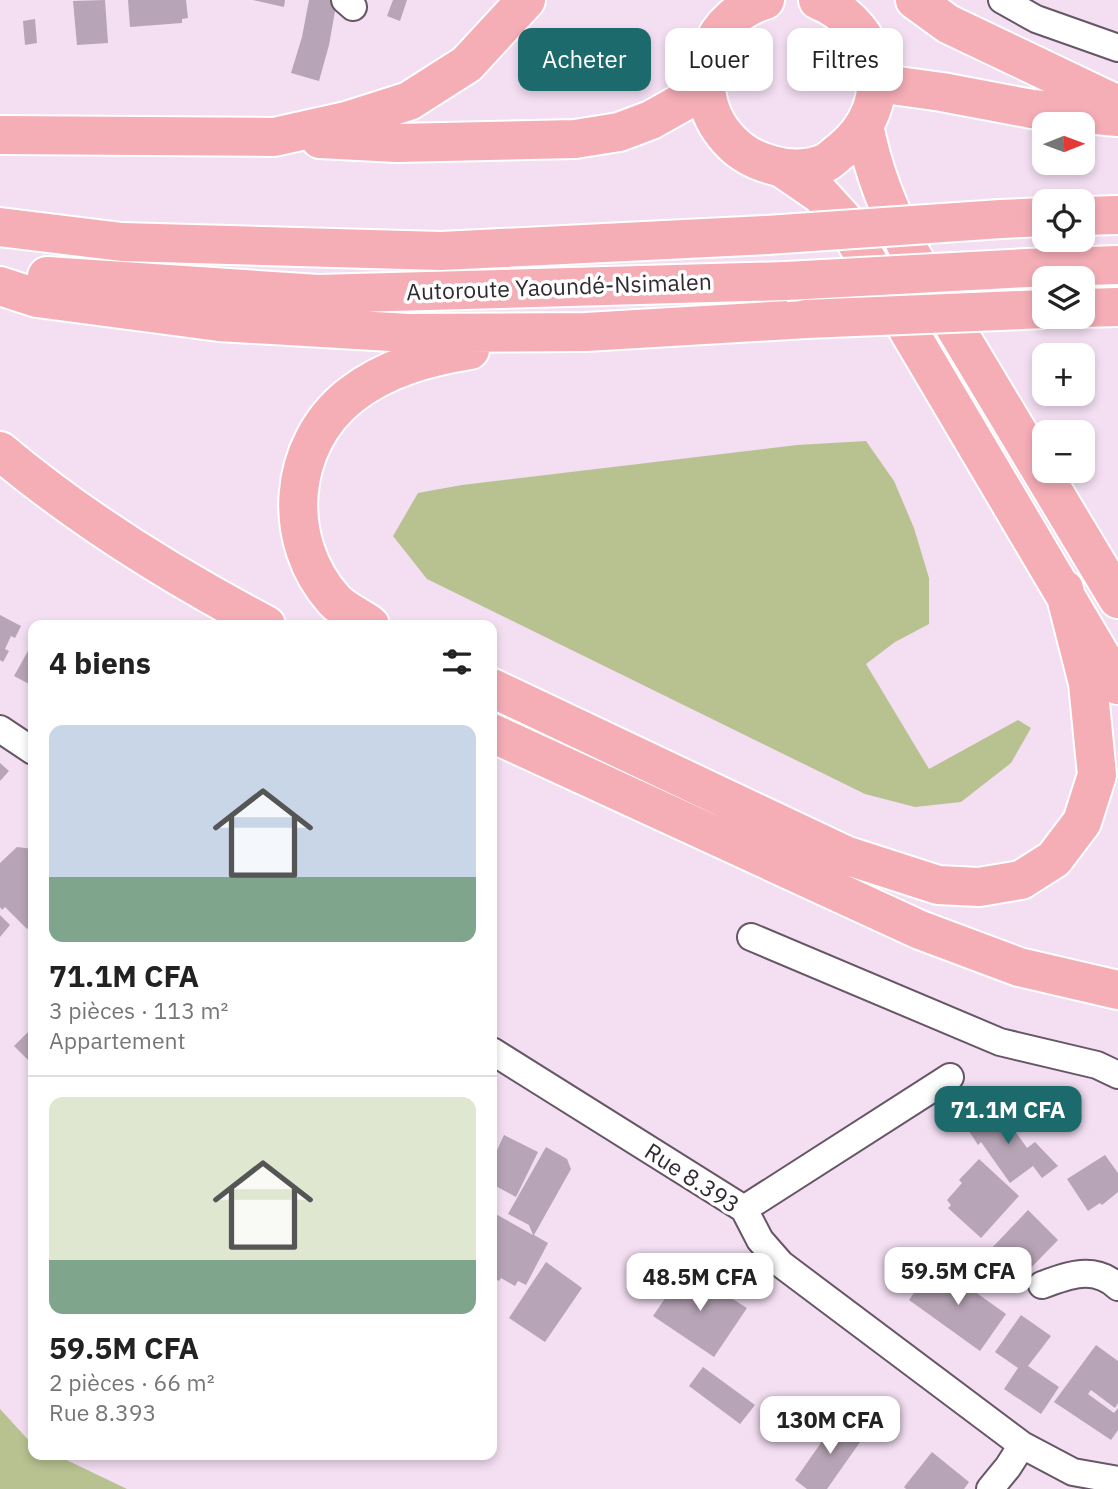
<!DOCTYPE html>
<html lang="fr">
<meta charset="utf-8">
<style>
:root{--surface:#fff;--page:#f2f2f2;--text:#222;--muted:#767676;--line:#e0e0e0;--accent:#1d6a6d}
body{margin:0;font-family:"IBM Plex Sans",sans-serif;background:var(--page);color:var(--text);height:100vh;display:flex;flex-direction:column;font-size:26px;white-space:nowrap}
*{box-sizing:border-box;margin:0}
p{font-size:23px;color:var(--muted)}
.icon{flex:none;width:38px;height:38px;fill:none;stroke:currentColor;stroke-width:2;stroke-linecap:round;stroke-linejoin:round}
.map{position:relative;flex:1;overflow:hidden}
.side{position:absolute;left:28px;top:620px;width:469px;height:840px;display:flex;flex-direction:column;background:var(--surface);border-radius:14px;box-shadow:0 4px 10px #0003}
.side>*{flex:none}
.hud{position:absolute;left:518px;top:28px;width:494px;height:63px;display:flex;gap:14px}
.needle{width:46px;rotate:89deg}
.fabs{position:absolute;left:1032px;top:112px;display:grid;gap:14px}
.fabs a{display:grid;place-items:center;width:63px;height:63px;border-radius:14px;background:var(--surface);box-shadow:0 4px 10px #0003;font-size:35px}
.price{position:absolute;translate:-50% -60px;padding:0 16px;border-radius:14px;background:#fff;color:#222;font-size:23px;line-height:46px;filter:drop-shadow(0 2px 4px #0008)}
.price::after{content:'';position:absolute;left:50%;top:42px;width:21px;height:16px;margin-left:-10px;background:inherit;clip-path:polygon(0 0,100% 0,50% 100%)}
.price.active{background:var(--accent);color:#fff}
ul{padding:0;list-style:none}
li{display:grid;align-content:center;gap:14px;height:371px;padding:0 21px}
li+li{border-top:2px solid var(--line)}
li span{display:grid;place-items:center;height:217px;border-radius:14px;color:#555}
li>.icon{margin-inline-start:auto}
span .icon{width:126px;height:126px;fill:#fffc;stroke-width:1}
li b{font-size:30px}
h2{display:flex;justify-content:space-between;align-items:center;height:84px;padding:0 21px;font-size:30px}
.pill{padding:0 24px;border-radius:14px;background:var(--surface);box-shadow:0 4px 10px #0003;font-size:24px;line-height:63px}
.pill.active{background:var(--accent);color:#fff}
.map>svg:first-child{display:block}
.green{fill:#b8c291}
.building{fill:#b7a4b6}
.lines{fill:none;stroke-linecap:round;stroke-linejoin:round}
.minor-casing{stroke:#675666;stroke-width:30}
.highway-casing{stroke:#fff;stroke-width:42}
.minor{stroke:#fff;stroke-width:26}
.highway{stroke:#f5adb6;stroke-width:38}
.highway-bridge-casing{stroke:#fff;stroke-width:42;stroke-linecap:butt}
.highway-bridge{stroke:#f5adb6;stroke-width:38}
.labels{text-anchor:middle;stroke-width:7;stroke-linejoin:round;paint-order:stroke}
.street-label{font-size:23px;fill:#322a31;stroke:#fff}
</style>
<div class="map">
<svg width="1118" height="1489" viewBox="0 0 1118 1489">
<rect width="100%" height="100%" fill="#f3def2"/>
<path class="green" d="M866,441l28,40 20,47 15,50v46l-34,18 -29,22 63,105 89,-49 13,8 -20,35 -50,39 -46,5 -50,-13 -438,-215 -34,-43 25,-43 44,-8 335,-40z
M0,1409l33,36v9h21l73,35h-127z"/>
<path class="building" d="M105,0l3,43 -31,2 -4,-44z
M128,0h58l2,18 -6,1v4l-52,4z
M253,0h32l-1,7z
M309,0h28l-8,45 -10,36 -28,-8 11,-36z
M393,0h14l-7,21 -13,-5z
M35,19l2,24 -12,2 -2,-24z
M0,615l21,11 -6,12 -4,-2 -6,13 4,2 -6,11 -3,-2z
M33,642v44l-19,-10z
M0,763l9,8 -9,10z
M17,847l16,2v74l-6,6 -22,-22 -3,3 -2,-3v-44z
M0,915l10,10 -10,12z
M33,1027v38l-19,-19z
M995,1103l32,45 8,-6 23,24 -16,12 -9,-12 -23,17 -29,-41 -3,3 -13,-20z
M504,1135l34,17 -22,45 -24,-13v-23z
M546,1147l21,12 4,10 -37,66 14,8 -22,42 -8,-4 -3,5 -14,-8 -2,3 -7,-4v-65l41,23 -4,-10 -21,-11z
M1105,1155l13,18v19l-16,13 -2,-2 -12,8 -21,-32z
M979,1159l40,37 -38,42 -33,-30 3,-3 -4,-5 15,-17 -3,-3z
M1028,1210l30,30 -38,39 -30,-29z
M546,1262l36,26 -37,54 -36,-24z
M935,1263l71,51 -26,37 -71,-51z
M685,1269l62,39 -33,49 -61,-41z
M1021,1315l30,21 -23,30 31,21 -18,27 -37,-25 14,-21 -23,-16z
M1096,1345l22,16v42l-3,5 -24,-18 -3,4 26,19 4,-5v22l-7,10 -57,-38z
M703,1367l52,38 -15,19 -51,-38z
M839,1417l26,18 -38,54h-20l-12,-9z
M932,1452l37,30 -5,7h-58l-2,-2z"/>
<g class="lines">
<g class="minor-casing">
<path id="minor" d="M345,0l8,7
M1002,0l34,19 82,29
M0,729l33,22
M751,937l249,105 97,23 21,10
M492,1051l252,158 16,31 21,24 241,181 51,27 45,8
M744,1209l206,-132
M1042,1285c26,-10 53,-20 76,2
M990,1489l18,-22 14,-22"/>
</g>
<g class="highway-casing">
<path id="highway" d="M765,0c-23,7 -46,25 -54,49 -9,30 -7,60 13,85 13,17 28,26 48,31 16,5 37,5 53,-2 6,-3 11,-9 17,-13 56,-46 41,-123 -24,-150
M915,0l33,24 170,81
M877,83l65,9 90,17 86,8
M864,125c9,47 24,82 44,124l210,350
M0,135l274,2 72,-16 63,-20 58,-37 59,-64
M320,139l77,4 178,-4 44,-7 32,-12 32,-18 22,-30
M782,168l38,26 22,24 276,467
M1083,216l35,-1
M1001,219l44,-2
M0,227l122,15 319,9 326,-16
M1026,268l92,-3
M47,276l271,18 468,-13
M0,286l37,12 182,24 189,11 178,-1 220,-13
M1083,308l35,-1
M0,451c81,68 173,125 266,174
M370,625c-11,-8 -27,-15 -36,-25 -53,-59 -47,-155 17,-205 35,-27 76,-38 119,-45
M492,688l353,167 93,30 41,2 42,-7 33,-21 28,-37 15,-47 -9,-92 -24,-94
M492,733l428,197 99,37 99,23"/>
</g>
<use href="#minor" class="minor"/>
<use href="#highway" class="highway"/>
<g class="highway-bridge-casing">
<path id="highway-bridge" d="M767,235l234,-16
M786,281l240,-13
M806,319l239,-10"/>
</g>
<use href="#highway-bridge" class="highway-bridge"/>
</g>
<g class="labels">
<g class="street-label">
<text transform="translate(559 287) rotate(-2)" y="8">Autoroute Yaoundé-Nsimalen</text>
<text transform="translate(692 1178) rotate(33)" y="8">Rue 8.393</text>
</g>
</g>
</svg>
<div class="fabs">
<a><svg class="needle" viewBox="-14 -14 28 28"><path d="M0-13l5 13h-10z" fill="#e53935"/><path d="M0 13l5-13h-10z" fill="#767676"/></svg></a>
<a><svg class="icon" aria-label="locate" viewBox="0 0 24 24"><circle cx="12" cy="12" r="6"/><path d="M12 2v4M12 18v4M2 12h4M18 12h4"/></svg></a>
<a><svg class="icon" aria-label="layers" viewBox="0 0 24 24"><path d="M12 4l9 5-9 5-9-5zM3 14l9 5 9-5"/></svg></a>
<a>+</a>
<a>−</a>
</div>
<b class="price active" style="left:1008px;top:1146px">71.1M CFA</b>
<b class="price" style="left:958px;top:1307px">59.5M CFA</b>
<b class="price" style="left:700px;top:1313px">48.5M CFA</b>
<b class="price" style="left:830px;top:1456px">130M CFA</b>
<div class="hud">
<a class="pill active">Acheter</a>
<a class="pill">Louer</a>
<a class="pill">Filtres</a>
</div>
<section class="side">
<h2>4 biens<svg class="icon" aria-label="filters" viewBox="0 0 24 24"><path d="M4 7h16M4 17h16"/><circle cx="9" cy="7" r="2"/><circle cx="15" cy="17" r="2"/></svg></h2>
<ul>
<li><span style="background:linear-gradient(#c9d6e8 70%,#7fa58c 0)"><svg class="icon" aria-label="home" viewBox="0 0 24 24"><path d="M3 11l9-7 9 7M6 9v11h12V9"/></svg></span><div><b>71.1M CFA</b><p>3 pièces · 113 m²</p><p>Appartement</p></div></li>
<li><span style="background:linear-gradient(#dfe7d0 75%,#7fa58c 0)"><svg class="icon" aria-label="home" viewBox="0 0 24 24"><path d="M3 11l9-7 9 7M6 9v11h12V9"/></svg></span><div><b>59.5M CFA</b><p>2 pièces · 66 m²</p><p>Rue 8.393</p></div></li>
</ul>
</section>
</div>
